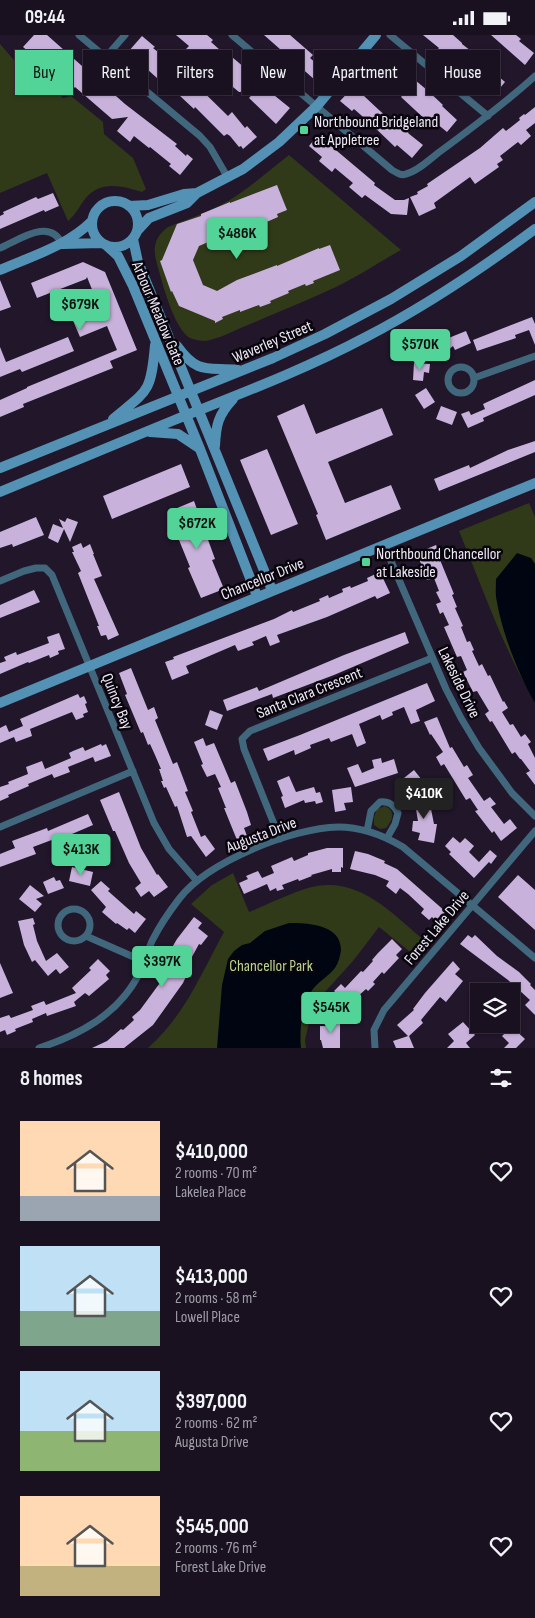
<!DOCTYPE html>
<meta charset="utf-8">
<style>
:root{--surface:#191020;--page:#261e2d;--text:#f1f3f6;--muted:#9f9da5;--line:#37303e;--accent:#52d397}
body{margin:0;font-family:"Sofia Sans Condensed",sans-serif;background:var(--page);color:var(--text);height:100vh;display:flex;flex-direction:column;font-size:19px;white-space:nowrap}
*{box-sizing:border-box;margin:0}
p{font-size:16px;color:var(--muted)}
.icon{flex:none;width:28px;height:28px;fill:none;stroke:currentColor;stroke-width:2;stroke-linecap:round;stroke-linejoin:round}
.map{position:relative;height:1013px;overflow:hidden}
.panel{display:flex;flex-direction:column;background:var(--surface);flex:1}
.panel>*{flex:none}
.guide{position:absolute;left:15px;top:15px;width:505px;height:45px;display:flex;gap:10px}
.fabs{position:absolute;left:470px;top:948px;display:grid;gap:10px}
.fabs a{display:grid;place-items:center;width:50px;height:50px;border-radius:0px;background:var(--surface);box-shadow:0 1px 4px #0004,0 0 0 1px var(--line);font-size:25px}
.price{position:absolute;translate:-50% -42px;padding:0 11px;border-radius:5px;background:var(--accent);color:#111;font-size:16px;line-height:32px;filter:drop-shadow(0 1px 2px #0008)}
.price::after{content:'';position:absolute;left:50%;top:30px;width:15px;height:11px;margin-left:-8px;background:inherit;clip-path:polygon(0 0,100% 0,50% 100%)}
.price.active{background:#222;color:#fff}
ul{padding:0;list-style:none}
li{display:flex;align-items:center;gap:15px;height:125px;padding:0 20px}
li span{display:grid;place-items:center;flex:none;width:140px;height:100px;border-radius:0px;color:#555}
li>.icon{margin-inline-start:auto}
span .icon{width:60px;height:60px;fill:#fffc;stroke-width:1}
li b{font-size:21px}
h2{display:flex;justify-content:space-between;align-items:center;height:60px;padding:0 20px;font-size:21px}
.chip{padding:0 18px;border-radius:0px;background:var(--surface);box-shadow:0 1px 4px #0004,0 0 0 1px var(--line);font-size:18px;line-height:45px}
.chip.active{background:var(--accent);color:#111}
.status{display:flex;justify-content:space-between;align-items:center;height:35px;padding:0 25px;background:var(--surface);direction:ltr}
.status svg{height:14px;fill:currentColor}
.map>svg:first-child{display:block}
.green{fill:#303a19}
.water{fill:#000611}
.building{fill:#c8b2db}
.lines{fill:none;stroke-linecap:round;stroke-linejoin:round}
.street{stroke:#41677c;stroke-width:7}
.secondary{stroke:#5392b4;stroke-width:10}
.poi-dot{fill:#52d397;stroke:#08050c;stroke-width:2}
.labels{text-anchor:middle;stroke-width:5;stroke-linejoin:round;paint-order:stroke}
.poi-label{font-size:16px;fill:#efe8f6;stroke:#08050c;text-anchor:start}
.street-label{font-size:16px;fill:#efe8f6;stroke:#08050c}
.park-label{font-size:16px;fill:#bcd390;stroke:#08050c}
</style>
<div class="status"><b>09:44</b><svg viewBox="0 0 49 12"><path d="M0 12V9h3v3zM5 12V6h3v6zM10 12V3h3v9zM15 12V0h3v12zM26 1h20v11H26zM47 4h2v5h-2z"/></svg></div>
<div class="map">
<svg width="535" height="1013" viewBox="0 0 535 1013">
<rect width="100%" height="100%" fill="#21162a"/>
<path class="green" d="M0,9l13,15 10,6 40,33 8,-2 32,26 1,12 29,24 13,31 -4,3c-21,-6 -41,-12 -57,7 -6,8 -9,15 -17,22l-21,-48 -47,20z
M289,120l112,95c-25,14 -50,31 -76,42 -26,12 -52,22 -77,33 -13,5 -29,14 -43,16 -5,0 -10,-1 -15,-3 -14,-8 -25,-45 -29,-60 -6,-21 -13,-36 7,-51 17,-7 35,-13 51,-21 25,-13 47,-33 70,-51z
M529,468l6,14v185c-32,-54 -52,-113 -76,-171z
M385,771c11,5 8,14 1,22l-6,1 -6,-4v-8l3,-8z
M233,838l16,39c18,-7 49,-23 68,-26 44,-8 77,29 108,55l-11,14 -35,-28 -26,34 -40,44 -8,35 1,8h-158c37,-33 53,-74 76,-116l-33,-28 21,-19z"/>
<path class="water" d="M517,518l14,5 4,6v139c-16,-27 -33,-71 -38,-101 -2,-8 -1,-16 -1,-23z
M289,888c18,0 52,1 52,27 -1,6 -2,12 -6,18 -6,8 -16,13 -22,21 -11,15 -14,41 -12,59h-84l5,-63 6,-26 6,-8 8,-6 8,-2 15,-12z"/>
<path class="building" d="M34,0h13l78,69 52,40 -2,2 11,10 1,-2 6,5 -13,16 -11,-9 2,-2 -21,-17 -1,1 -15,-12 -4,6 -13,-11 11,-14 -16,2 -37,-32 -1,1 -11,-10v-1l-11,-9 -1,1 -4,-3 -2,2 -10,-9 -2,2 -6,-5 3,-3 -7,-6z
M176,0h31l6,5 -2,2 19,17 2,-2 13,11 -2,2 47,38 -14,16 -27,-26 7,-8 -17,2 -17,-14 2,-3 -10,-8 -1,1 -5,-4 -1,1 -21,-16 3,-3z
M264,0h26l23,20 -3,3 14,12 -9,10z
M423,0h30l9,8v1l31,24 -2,2 14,12 -10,12 -43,-32 1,-1 -15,-12 1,-1z
M491,0h25l5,4 -2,2 15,12 -9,12z
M142,1l13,11 -2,1 31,25 44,43 4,-4 13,16 2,-2 10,11 -14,12 -2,-3 -2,1 -9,-11 -3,-2 -3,2 -29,-29 -1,2 -29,-27 -1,2 -7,-6 -29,-26z
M382,20l32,27 1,-2 12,10 16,15 -1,1 15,14 -10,12 -16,-13 -3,3 -27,-25 2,-2 -32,-27z
M355,50l11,9 -2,2 15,14 16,14 3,-3 11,10 -1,2 15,12 -11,13 -15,-13 -2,2 -25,-24 -16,-14 -2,2 -12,-10z
M535,72v16l-9,7 5,6 -10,9 -3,-3 -18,14 3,4 -6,4 2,3 -24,17 -5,-7 -36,26 2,5 -17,8 -9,-19 8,-3 -1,-2 11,-6 -1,-2 53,-36 23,-20 3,3 14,-11 -1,-2 5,-4 1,1z
M318,100l57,48 -1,2 21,15h9l5,-2 -2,17 -16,-1 -26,-19 -3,3 -13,-11 4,-4 -18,-15 -3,4 -13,-11 3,-4 -13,-11z
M277,150l10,25 -10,4 1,3 -46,20 -1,-1 -17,7 -1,-3 -14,6 -6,14 10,25 14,6 20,-11 40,-15v1l42,-18v1l11,-4 10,25 -27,11 1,2 -8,3 -1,-2 -17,7 1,2 -19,8 1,2 -11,4 -1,-2 -19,7v-2l-18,7 1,2 -8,4v-2l-36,-15 -7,-15 -1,1 -11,-31 2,-1 15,-36 24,-8v-2l29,-12v1z
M53,158l6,13 -14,6 -1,-2 -44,19v-13l4,-2 -1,-2 33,-15 2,2z
M83,227l22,10 32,78 -27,11 3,7 -90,36 1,3 -24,10v-17l27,-12v-1l90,-37 -10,-24 -27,11 -12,-28 27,-12 -8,-20 -1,2 -49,19 -6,-15z
M0,245l11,27 -11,4z
M532,282l3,7v21l-6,-15 -14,5 1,3 -39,13 -4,-11z
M466,296l5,12 -16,7 -2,-4 -19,15 -9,-12 14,-10 2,2z
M68,302l6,14 -52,21 -2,-3 -20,8v-30l6,15z
M414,328l16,1 -1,9 -5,-1 -1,9 -10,-1z
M535,345v15l-52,23 1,3 -16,7 -7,-14 8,-3 2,4 14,-6 -2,-5z
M426,353l9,14 -11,7 -9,-14z
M304,369l12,30 66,-26 11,27 -65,27 17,41 46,-18 10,24 -75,31 -10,-25 2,-1 -41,-98z
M441,371l16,6 -5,13 -16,-6z
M535,406v11l-96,39 -5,-12 35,-14 1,3 38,-18z
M267,414l31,75 -27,11 -31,-75z
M181,429l9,23 -78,32 -9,-23z
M194,466l21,58 -3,1 12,29 -23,9 -13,-30 2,-1 -11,-27 2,-1 -11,-28z
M36,482l8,18 -31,12 -1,-3 -12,4v-16z
M67,483l11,4 -8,20 -6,-13 -6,14 -10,-5 5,-14 10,4 -4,-9 6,3z
M81,508l2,5 7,-4 4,10h-1l9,22 -8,3 25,56 -11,5 -2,-5 -5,1 -4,-10h2l-21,-53 3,-2 -9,-19h2l-2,-5z
M436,510l4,9 -2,1 16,39 -2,1 5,12 -2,1 8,18 -2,1 6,15 3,-1 4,9 -2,1 7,15 3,-2 6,12 2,-1 13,27 1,-1 4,7 -6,4 8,13 3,-1 8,13 4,-3 6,8 -3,2 7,14v27l-9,-12 4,-2 -9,-12h-1l-5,-7 -3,2 -20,-33 -2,1 -5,-8 4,-3 -12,-20 -4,1 -10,-20 4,-2 -6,-14 -4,1 -13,-30 5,-2 -6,-13 -3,2 -4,-10 5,-2 -5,-10 3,-1 -5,-13 -7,2 -10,-27z
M380,537l10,21 -13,6 -2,-3 -48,21 -50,18 3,7 -10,4 -4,-10 -14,6 2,3 -16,6 -3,-6 -49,21 3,7 -17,7 -7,-18 9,-3 -1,-2 101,-38 18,-9 1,2 27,-11 -1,-2 9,-4 1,3 14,-6 -1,-3 8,-3 1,2 17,-7 -1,-3z
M34,555l6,12 -40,16v-13z
M405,597l4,11 -75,32 -61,23 -1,-4 -45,17 -4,-11 34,-13 2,4 85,-36z
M59,598l6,16 -7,2 1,3 -9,4 -1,-3 -20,8 -1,-1 -28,12v-11l6,-2 -2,-4 12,-5 1,3 32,-12 -2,-6z
M131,633l17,42 6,-3 4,11 -3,2 18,44 4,-2 11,29 -3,1 8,19 -2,1 10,25 4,-2 10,14 -9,8 -15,-21 -4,1 -10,-31 -2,1 -9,-20 -2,1 -3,-7h2l-4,-12h2l-6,-14 -5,-11 -2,1 -5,-13 -2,1 -16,-38 2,-1 -8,-21z
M427,648l8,18 -19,9 4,11 -9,3 -7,-17 -12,5 1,3 -11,5 -2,-5 -21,9 7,19 -9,4 -5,-13 -21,8 -2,-4 -19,7 1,3 -16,7 -1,-5 -26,11 -5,-12 37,-14z
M78,659l2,4 4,-2 3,7 -2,1 3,8 -5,2 1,3 -8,3 -4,-8 -42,17 2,7 -16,6 -2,-5 -14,6v-15l6,-3 3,7 14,-6 -3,-7z
M210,675l13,5 -6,15 -12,-5z
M437,682l13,31 2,-1 12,20 3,-2 6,10 -5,3 16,23 6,-4 6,7 -5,3 13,17 6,-5 7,9 -16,13 -7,-10 -2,2 -17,-22 3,-1 -8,-12 -4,2 -22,-36 -3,2 -5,-9 7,-5 -12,-18 -1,1 -6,-13z
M203,703l3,8 8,-3 17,40 4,-2 12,31 4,13 -7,3 3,8 -10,4 -13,-32h2l-8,-20 3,-1 -6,-13 -8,3 -6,-12 2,-1 -9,-22z
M101,709l1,2 4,-2 5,12 -16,6 -2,-5 -25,10 2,5 -16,6 -2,-4 -24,10 1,2 -21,9 1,2 -9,4v-14l9,-3 -1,-2 20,-8 -2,-7 16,-6 3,8 26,-11 -2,-5 4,-2 10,-4 2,4z
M381,723l1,5 12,-4 4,14 -43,14 -8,-19 11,-4 4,9 12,-5 -2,-8z
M414,735l12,15 -17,13 -6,-8 6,-5 -5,-7z
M289,741l7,16 18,-5 2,6 4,-1 3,10 -7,2 -1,-3 -10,2 -1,-3 -19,8 -4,-11 2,-1 -6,-15z
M351,752l2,15 -9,1 2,7 -11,2 -3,-22z
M119,757l22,56 16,27 1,-1 10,13 -14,10 -5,-6 -8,6 -6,-9 6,-5 -12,-20 -14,-32h-2l-13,-31z
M428,759l6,30h3l-3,19 -16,-3 2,-7 -8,-2 1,-10h5l-4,-24z
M88,779l5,11 -35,15 -1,-2 -24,9 3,7 -36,13v-13l15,-6 -3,-7 35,-13 1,3z
M453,802l7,6 5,-5 9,8 -5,6 10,10 11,-12 7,6 -6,8 -2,-2 -15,16 -25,-24 2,-2 -6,-6z
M327,813h16v20l-2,-1v5h-9v-3l-21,6 1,1 -13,5 -1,-2 -16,6 2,4 -7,2 -1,-3 -6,3 -3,-7 -23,10 -5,-11 9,-4 -2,-3 12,-5 4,7 12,-5 -3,-7 21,-9 2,4 14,-6v-2z
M355,816l13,3 17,7 -1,2 13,6 49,43 -9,10 -5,-5 -3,3 -8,-7 3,-4 -16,-15 -8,-6 -4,6 -10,-8 3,-5 -14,-6 -25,-6z
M72,832l21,5 -3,14 -21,-5z
M518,840l17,15v40l-37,-33z
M54,842l2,4 4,-1 4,8 -16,6 -5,-12z
M101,846l9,8 -2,2 26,23 2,-3 10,8 -11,14 -6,-5 -2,2 -10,-7 -1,1 -14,-12 4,-5 -15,-17z
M30,850l14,11 -8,3 6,5 -7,8 -16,-13z
M194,882l8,6 -4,5 10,8 -7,9 -2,-1 -12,22 3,2 -7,15 -30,42 -29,23h-32l15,-7 14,-12 2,1 11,-10 -2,-3 8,-7 25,-34 -3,-1 4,-9 8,4 6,-13 -10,-6 7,-12z
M33,883l2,6 -2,1 4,16 9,20 11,-8 12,14 -9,7 -4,-5 -8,7 -13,-16 -3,2 -8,-17 -6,-24z
M468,900l4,3 3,-3 22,21 22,16 12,12 -1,1 5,5v25l-10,-10 5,-5 -22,-20 -48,-36z
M392,904l10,10 -6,6 3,3 -15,16 -2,-2 -9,10 2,2 -7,7 -2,-2 -10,9 4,4 -15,15 -10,-10 7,-8 -8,-8 7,-7 4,4 16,-17 2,1 10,-11 -1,-1 6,-7z
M98,924l12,12 -4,4 3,4 -20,17 -4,-3 -11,9 2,4 -29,10 -1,-3 -14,6 1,3 -18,7 1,2 -9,4 -2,-5 -5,2v-14l9,-3 2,3 22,-8 -2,-4 13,-5 2,4 30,-12 -4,-5 19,-18 -2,-2z
M453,926l7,8 -5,5 8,7 -17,21 -6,-5 -19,23 2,3 -14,13 5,12h-18l-3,-7 15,-5 -11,-11 17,-15 -1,-1 12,-16z
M0,928l13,30 -13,5z
M329,982l15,1 -4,4v26h-17l-2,-8h-1v-14h9z
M463,987l12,13 -9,8 4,5h-23l7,-7 -6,-7z
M479,989h21v10l-21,-1z
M512,992l13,12 -9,9h-12l5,-5 -7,-7z"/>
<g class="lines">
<path class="street" d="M79,0l121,101 10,11 18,31
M232,0l160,135c5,3 9,6 14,4 12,-3 23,-14 32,-21 34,-25 66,-49 97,-77
M390,0l98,81
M105,23l20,-23
M0,213c19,-8 50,-31 62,-4
M448 345a13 13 0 1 1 26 0a13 13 0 1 1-26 0Z
M474,343l61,-22
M384,510l62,144 15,29 18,30 33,45 23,23
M0,546l24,-10 12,-3h9l7,7 102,248 15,26 28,32
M0,792l133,-56
M367,796l4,-20 9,-9c9,-1 14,3 18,11l-3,11 -8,14
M280,804l-36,-90 -2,-10 8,-8 182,-73
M58 890a16 16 0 1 1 32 0a16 16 0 1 1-32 0Z
M86,901l59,26
M39,1013c40,-13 78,-33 99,-72 6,-11 9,-23 14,-35 7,-14 17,-29 27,-42 28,-37 113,-71 159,-72 24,0 45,8 65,20l132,111
M375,1013l-1,-18 10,-20 151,-179"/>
<path class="secondary" d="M92 189a23 23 0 1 1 46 0a23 23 0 1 1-46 0Z
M129,171l19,-1 36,-11 13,-1 46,-24 36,-27 38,-36 59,-71
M137,196l12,-13 38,-15 10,-10
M133,204l5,23 134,328
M63,209l38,-1
M106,210l12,11 15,30 67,163 57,147
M0,235c32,-14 67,-24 92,-49
M177,311c21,29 30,21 61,24
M113,384c35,-29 38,-26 42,-74
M150,397l28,2 21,14
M215,411c1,-21 3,-31 18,-47
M0,433l273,-110 52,-24 66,-35 70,-43 74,-54
M0,457c57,-24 114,-47 172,-71 65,-26 132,-51 194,-84 60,-31 115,-68 169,-108
M0,668l535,-220"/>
</g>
<g class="poi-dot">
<rect x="299" y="90" width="10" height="10" rx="2.5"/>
<rect x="361" y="522" width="10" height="10" rx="2.5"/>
</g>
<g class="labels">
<g class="poi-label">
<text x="314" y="92">Northbound Bridgeland<tspan x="314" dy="18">at Appletree</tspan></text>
<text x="376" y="524">Northbound Chancellor<tspan x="376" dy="18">at Lakeside</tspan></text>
</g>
<g class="street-label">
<text transform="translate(159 278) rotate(67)" y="6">Arbour Meadow Gate</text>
<text transform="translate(272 306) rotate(-23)" y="6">Waverley Street</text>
<text transform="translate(262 543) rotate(-22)" y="6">Chancellor Drive</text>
<text transform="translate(460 647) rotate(64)" y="6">Lakeside Drive</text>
<text transform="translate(309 657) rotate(-22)" y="6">Santa Clara Crescent</text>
<text transform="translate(118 666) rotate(68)" y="6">Quincy Bay</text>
<text transform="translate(261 799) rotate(-21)" y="6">Augusta Drive</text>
<text transform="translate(436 892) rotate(-50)" y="6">Forest Lake Drive</text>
</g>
<g class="park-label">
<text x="271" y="936">Chancellor Park</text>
</g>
</g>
</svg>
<div class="fabs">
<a><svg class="icon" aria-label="layers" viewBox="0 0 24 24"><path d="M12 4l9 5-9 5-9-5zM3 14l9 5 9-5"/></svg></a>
</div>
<b class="price" style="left:237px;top:225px">$486K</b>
<b class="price" style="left:80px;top:296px">$679K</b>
<b class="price" style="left:420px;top:336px">$570K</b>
<b class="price" style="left:197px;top:515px">$672K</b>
<b class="price active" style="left:424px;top:785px">$410K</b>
<b class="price" style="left:81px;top:841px">$413K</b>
<b class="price" style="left:162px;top:953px">$397K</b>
<b class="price" style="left:331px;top:999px">$545K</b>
<div class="guide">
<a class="chip active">Buy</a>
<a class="chip">Rent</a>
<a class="chip">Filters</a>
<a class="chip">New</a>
<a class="chip">Apartment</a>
<a class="chip">House</a>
</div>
</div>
<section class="panel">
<h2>8 homes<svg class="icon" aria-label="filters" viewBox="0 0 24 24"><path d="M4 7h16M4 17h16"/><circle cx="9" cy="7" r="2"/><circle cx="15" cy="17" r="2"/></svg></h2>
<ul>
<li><span style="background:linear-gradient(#ffd9b3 75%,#9aa5b1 0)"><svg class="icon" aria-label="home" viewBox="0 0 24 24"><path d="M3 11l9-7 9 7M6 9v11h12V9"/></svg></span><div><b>$410,000</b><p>2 rooms · 70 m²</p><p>Lakelea Place</p></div><svg class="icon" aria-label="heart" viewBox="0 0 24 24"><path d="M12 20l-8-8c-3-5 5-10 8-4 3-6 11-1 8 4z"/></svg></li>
<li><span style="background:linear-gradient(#bfe0f5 65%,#7fa58c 0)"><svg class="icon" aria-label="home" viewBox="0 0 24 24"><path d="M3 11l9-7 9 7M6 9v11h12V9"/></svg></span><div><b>$413,000</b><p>2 rooms · 58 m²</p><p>Lowell Place</p></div><svg class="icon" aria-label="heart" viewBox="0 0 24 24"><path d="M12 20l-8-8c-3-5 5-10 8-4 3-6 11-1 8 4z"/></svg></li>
<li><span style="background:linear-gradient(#bfe0f5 60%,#8fb573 0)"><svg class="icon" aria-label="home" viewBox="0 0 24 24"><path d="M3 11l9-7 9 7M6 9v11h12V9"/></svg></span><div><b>$397,000</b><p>2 rooms · 62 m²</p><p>Augusta Drive</p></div><svg class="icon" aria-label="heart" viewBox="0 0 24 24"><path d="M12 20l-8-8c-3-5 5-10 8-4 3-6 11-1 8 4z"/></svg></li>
<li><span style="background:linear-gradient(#ffd9b3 70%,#c2b280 0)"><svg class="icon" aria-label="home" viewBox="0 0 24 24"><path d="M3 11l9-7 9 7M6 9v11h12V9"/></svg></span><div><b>$545,000</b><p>2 rooms · 76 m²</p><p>Forest Lake Drive</p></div><svg class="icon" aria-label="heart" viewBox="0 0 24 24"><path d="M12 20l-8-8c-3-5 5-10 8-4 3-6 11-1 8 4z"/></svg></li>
</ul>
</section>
